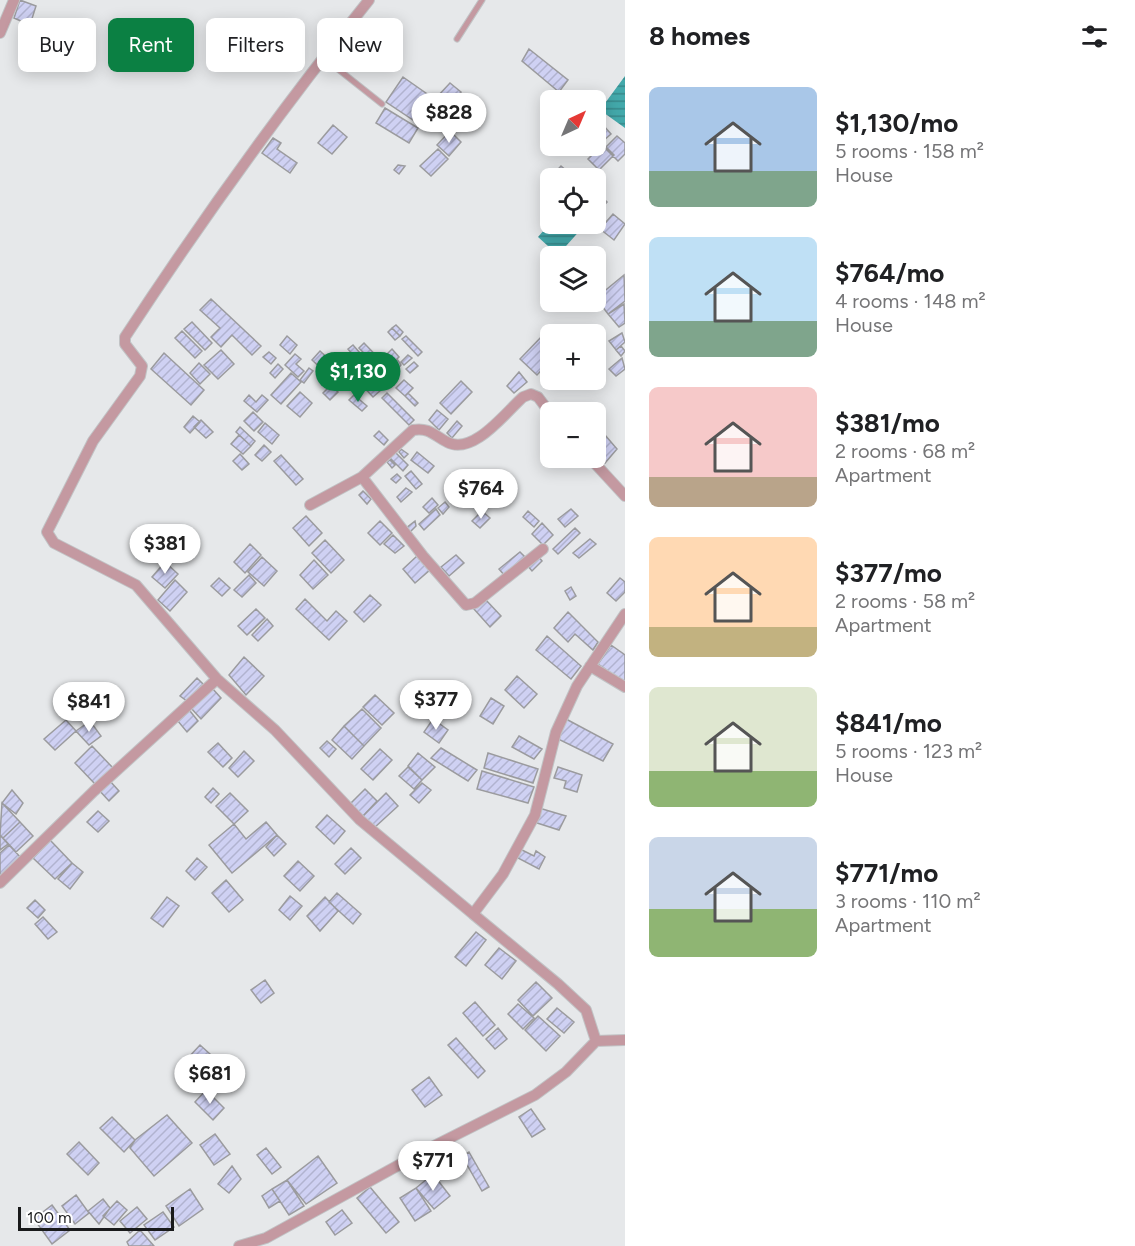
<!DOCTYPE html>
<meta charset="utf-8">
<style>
:root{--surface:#fff;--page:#f6f6f6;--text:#202124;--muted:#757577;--accent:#0b8043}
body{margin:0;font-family:Figtree,sans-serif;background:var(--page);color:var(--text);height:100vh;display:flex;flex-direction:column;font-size:22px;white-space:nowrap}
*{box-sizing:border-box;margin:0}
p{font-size:20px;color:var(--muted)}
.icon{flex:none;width:33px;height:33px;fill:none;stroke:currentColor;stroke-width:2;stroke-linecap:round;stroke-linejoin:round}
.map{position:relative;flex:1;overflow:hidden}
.sheet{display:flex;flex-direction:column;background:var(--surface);width:510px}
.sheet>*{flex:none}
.hud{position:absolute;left:18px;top:18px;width:516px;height:54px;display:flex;gap:12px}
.needle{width:39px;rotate:44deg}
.fabs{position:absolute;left:540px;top:90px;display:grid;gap:12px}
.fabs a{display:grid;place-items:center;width:66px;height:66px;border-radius:9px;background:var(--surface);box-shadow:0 3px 15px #0003;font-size:30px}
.scale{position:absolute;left:18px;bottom:15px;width:156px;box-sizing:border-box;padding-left:6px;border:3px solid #191a1b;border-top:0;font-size:16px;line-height:21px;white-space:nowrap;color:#191a1b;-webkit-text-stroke:4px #fff;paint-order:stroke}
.price{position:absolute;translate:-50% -51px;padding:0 14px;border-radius:21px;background:#fff;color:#222;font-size:20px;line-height:39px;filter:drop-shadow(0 2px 3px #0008)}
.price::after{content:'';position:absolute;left:50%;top:36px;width:18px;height:14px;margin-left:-9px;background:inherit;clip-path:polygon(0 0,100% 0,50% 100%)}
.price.active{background:var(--accent);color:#fff}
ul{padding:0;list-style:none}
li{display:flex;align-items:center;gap:18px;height:150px;padding:0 24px}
li span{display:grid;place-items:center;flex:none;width:168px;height:120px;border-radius:9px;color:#555}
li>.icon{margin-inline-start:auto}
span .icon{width:72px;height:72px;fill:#fffc;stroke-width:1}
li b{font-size:26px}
h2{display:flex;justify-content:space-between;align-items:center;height:72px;padding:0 24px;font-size:26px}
.chip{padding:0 21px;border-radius:9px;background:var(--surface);box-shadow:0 3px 15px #0003;font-size:21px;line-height:54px}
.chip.active{background:var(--accent);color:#fff}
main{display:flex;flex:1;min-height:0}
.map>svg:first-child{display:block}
.water{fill:url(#water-rules)}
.building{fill:url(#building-hatch);stroke:#9b9b9e;stroke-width:1.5}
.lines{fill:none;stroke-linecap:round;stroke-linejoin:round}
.service-casing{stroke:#c1c3c5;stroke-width:7}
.minor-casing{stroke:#c1c3c5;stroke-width:12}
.service{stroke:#c499a1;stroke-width:5}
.minor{stroke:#c499a1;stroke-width:10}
</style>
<main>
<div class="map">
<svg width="625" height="1246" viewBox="0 0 625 1246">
<defs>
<pattern id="water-rules" width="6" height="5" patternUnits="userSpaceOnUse" patternTransform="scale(1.5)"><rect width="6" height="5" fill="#43a9ab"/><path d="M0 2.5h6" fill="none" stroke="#37898a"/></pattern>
<pattern id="building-hatch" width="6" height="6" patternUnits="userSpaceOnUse" patternTransform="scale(1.5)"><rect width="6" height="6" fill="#cfd1f3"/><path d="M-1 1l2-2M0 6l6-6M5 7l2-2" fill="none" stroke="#b1b3d0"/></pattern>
</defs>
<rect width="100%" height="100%" fill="#e6e8ea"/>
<path class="water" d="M625,76v52l-25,-18z
M550,223l29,1 4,3 -25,28 -20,-18z"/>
<path class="building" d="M20,0l16,6 -6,19 -16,-7z
M529,49l39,31 -9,12 -37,-31z
M403,77l27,19 -17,24 -27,-18z
M450,83l11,9 -14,15 -10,-10z
M385,108l33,20 -9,15 -33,-20z
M333,125l14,12 -15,17 -14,-11z
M603,125l8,9 -8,7 -7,-8z
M450,131l11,11 -12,14 -12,-11z
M617,136l8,7v11l-7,7 -13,-13z
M273,138l8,5 -4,6 20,14 -7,10 -28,-20z
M603,144l11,11 -15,15 -11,-11z
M438,149l10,10 -17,17 -11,-10z
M398,165l7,1 -6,8 -5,-4z
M561,166l14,12 -26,1z
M597,192l10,10 -11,12v-21z
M613,214l12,10 -11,16 -14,-11z
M624,275l1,26 -17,13 -12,-16z
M211,299l50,47 -9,9 -20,-20 -11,12 -10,-10 9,-9 -20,-18z
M624,304l1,19 -6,4 -11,-13z
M192,322l20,21 -7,7 -21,-21z
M396,325l7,7 -3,4 -8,-8z
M392,328l8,8 -5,4 -7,-8z
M182,331l20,20 -7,7 -20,-20z
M547,331l3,4v26l-13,14 -17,-16z
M622,333l3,9 -9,8 -7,-9z
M287,336l10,9 -7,9 -10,-9z
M406,336l16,16 -4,4 -16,-17z
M364,343l25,26 -5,5 -25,-26z
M353,345l20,23 -5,5 -20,-24z
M621,346l4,5 -4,5 -5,-6z
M392,349l7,8 -2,2 4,6 -5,6 -12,-14z
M221,350l13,14 -16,15 -14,-14z
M320,351l13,12 -8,9 -13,-12z
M269,352l7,6 -5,6 -8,-7z
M164,353l40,37 -13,15 -40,-36z
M295,354l6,5 -5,5 8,7 -6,6 -13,-12z
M408,355l4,3 -8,7 -3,-3z
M622,358l3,11 -9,7 -7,-7z
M414,362l4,4 -8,7 -4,-4z
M199,363l11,11 -10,10 -10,-11z
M278,364l5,5 -8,9 -5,-5z
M309,368l4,3 -9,12 -4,-3z
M375,372l13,12 -4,4 -13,-12z
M519,372l8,10 -13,11 -7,-7z
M291,373l10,9 -20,22 -10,-9z
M368,376l13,14 -8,7 -13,-14z
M357,378l3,5 -5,3 -3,-4z
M404,380l9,8 -8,8 -9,-8z
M461,381l11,11 -21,22 -11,-11z
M331,385l7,7 -8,8 -7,-7z
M300,392l12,11 -12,14 -13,-11z
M387,393l27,27 -5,5 -27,-27z
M408,393l10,10 -3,3 -10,-10z
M249,395l7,7 6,-7 6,5 -11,12 -13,-11z
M354,395l13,11 -5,5 -13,-11z
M437,410l11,9 -9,11 -10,-10z
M253,412l10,10 -9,9 -10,-10z
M193,416l7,6 -10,11 -6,-6z
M201,420l12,12 -7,6 -12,-11z
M457,421l5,5 -10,12 -5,-5z
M265,423l14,12 -7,9 -14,-12z
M240,427l15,14 -4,5 -15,-14z
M379,431l9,9 -4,5 -10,-9z
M239,435l12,11 -8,8 -12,-10z
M605,435l12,14 -12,14 -9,-11v-7z
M264,445l7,7 -9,9 -7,-6z
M401,449l7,5 -4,4 -5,-6z
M393,450l15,15 -5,6 -15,-15z
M417,452l17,14 -6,7 -17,-13z
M240,454l9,10 -7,6 -9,-9z
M281,455l22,24 -7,6 -22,-24z
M390,460l5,5 -3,3 -5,-6z
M411,471l11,13 -6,5 -11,-13z
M397,474l4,4 -5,5 -5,-4z
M484,477l11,15 -11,8 -3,-3 -5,4 -9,-11z
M406,488l6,4 -11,10 -4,-5z
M363,491l8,8 -4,5 -8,-9z
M432,498l6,7 -9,8 -6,-6z
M445,502l4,5 -6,7 -5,-6z
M436,509l4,6 -16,15 -5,-6z
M571,509l7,7 -13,11 -7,-8z
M482,511l8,7 -10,10 -8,-7z
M528,511l11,10 -5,6 -11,-10z
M306,516l16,17 -13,13 -16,-18z
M380,521l12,12 -12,12 -12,-12z
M415,521l1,5 -6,6 -4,-4z
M542,523l11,12 -10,10 -11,-11z
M575,528l5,5 -22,21 -5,-5z
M393,535l11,11 -9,7 -11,-9z
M590,539l6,5 -17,14 -6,-5z
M325,540l19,20 -13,13 -19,-20z
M250,544l11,11 -16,18 -11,-11z
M520,552l6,6 -21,18 -6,-7z
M456,555l8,8 -15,13 -8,-9z
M417,556l13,14 -15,13 -12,-14z
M538,556l4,5 -10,10 -5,-6z
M262,557l15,14 -13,15 -16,-14z
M314,560l14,15 -15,14 -13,-14z
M165,562l13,12 -13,14 -13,-11z
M249,575l7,8 -14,14 -8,-7z
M219,578l11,10 -8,8 -11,-10z
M620,578l5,4v10l-9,9 -9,-8z
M175,580l12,12 -17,19 -12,-11z
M571,587l5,9 -6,4 -5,-9z
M370,595l11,10 -17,17 -10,-10z
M305,599l22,22 9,-10 11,10 -18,19 -33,-31z
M485,599l16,17 -11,11 -16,-18z
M256,609l9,9 -18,17 -9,-9z
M568,612l30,30 -5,8 -18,-16 -7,8 -14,-14z
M267,619l6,7 -15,15 -6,-6z
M547,636l34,30 -10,13 -35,-29z
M611,645l14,10v28l-27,-19z
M244,657l20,19 -18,19 -17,-20z
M517,676l20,18 -13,14 -19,-18z
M197,678l6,6 -16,17 -7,-5z
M212,688l9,10 -20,21 -10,-11z
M375,695l19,18 -12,12 -19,-18z
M491,698l13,8 -11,18 -13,-8z
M362,709l19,19 -17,18 -20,-20z
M190,711l8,10 -11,11 -10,-12z
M433,719l15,11 -9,13 -15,-11z
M566,719l47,25 -10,17 -47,-23z
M66,720l10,11 -21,19 -11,-11z
M90,721l11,15 -12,9 -13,-14z
M344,726l20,20 -12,13 -20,-19z
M519,736l23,13 -8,10 -22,-12z
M327,741l9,8 -7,8 -9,-9z
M218,743l14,15 -9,9 -15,-15z
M92,746l21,22 -18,16 -20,-21z
M441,748l36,22 -9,11 -37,-23z
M380,749l12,11 -19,20 -12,-11z
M244,751l10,10 -16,16 -9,-9z
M418,753l17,14 -13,13 -14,-14z
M488,753l50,16 -5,14 -49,-15z
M408,767l14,13 -8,9 -15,-13z
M558,767l24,8 -5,17 -13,-4 2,-7 -12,-3z
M482,771l52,16 -6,16 -51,-14z
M109,780l10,11 -10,10 -11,-12z
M422,783l9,7 -12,13 -9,-8z
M213,788l6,6 -8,9 -6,-6z
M365,789l12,12 -14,15 -13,-12z
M12,790l11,13 -7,11 -14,-11z
M230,793l18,18 -14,13 -18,-18z
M386,793l12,13 -24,22 -11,-12z
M2,803l18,19 -17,16 -3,-3z
M539,808l27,8 -7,14 -25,-8z
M98,811l11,10 -11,11 -11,-10z
M327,815l18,16 -11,13 -18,-17z
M20,822l13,14 -17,16 -13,-14z
M266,822l11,13 -45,38 -23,-28 25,-21 12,15z
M0,835l8,9 -8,6z
M277,835l9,9 -12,12 -8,-9z
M50,840l22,23 -17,16 -22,-21z
M9,845l15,16 -24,16v-24z
M351,848l10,10 -16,16 -10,-10z
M520,849l14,7 2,-5 9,6 -6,12 -23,-12z
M197,858l10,9 -12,13 -9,-9z
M298,861l16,15 -14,15 -16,-15z
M72,863l11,9 -13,17 -12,-10z
M226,880l17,20 -14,12 -17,-19z
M337,893l24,21 -8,10 -24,-22z
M290,896l12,10 -12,14 -11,-10z
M167,897l12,9 -16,21 -12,-9z
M325,897l13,14 -18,20 -13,-15z
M35,900l10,10 -7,8 -11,-10z
M43,917l14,15 -9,7 -13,-15z
M476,932l10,8 -20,26 -11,-9z
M499,948l17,13 -14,18 -17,-14z
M265,980l9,13 -13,10 -10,-13z
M536,982l16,16 -19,18 -15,-16z
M475,1002l20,23 -12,11 -20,-23z
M518,1004l16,14 -11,11 -15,-15z
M557,1008l17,14 -10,11 -17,-14z
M538,1016l22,20 -14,15 -21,-21z
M498,1028l9,11 -12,10 -9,-10z
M456,1038l29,33 -7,7 -30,-33z
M200,1045l20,18 -13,13 -19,-18z
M429,1077l13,18 -17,12 -13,-17z
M206,1090l18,18 -11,12 -18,-18z
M531,1109l14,20 -13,8 -13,-20z
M167,1115l25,28 -38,33 -24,-28 5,-8z
M112,1117l23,23 -11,12 -24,-24z
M215,1134l15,20 -16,11 -14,-20z
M79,1142l20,21 -11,12 -21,-21z
M266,1148l15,19 -9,7 -15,-19z
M469,1152l20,35 -7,4 -20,-35z
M318,1156l19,27 -31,21 -19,-24z
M232,1166l9,13 -12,14 -11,-9z
M433,1174l17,22 -16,13 -18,-21z
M287,1180l17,26 -15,9 -17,-26z
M370,1187l29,35 -13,11 -29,-35z
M416,1188l15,23 -16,10 -15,-23z
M190,1189l13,20 -24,17 -13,-20z
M272,1189l8,12 -11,7 -7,-12z
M76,1195l13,18 -14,11 -13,-18z
M103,1199l7,9 -11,16 -11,-13z
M117,1201l10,9 -13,15 -11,-9z
M52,1205l18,25 -18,14 -18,-25z
M137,1207l10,12 -17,14 -10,-12z
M342,1210l10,13 -17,12 -9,-13z
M163,1212l11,15 -19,13 -11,-15z
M140,1230l14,16h-25l-2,-4z"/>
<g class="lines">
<g class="service-casing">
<path id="service" d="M457,39l25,-39
M324,58l58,46"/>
</g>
<g class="minor-casing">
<path id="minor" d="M369,0c-87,108 -168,221 -244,337v7l17,22 -2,10 -47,65 -46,91 7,11 82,42 81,94 58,51 85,90 113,94 30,-40 32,-59 21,-83 21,-46 48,-72
M0,33l14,-33
M590,458l35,38
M362,477l61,79 43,49 9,-2 68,-54
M310,505l52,-28 51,-47c16,-3 22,6 34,12 26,14 58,-29 76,-45l8,-3 7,3 12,16
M590,666l35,21
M0,883l94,-92 123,-112
M473,914l85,70 28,26 10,31
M239,1246l27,-8 162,-89 107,-54 31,-23 30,-31 29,-1"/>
</g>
<use href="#service" class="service"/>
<use href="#minor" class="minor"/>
</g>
</svg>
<div class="fabs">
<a><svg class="needle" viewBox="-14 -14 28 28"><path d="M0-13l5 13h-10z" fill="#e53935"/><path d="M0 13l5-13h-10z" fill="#757577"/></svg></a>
<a><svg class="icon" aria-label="locate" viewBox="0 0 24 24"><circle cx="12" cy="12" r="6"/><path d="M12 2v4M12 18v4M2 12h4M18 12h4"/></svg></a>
<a><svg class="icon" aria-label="layers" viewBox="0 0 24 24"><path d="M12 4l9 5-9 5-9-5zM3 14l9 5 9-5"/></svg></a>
<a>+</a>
<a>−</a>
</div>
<div class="scale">100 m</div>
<b class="price" style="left:449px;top:144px">$828</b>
<b class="price active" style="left:358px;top:403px">$1,130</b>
<b class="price" style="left:481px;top:520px">$764</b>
<b class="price" style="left:165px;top:575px">$381</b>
<b class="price" style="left:436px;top:731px">$377</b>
<b class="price" style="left:89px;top:733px">$841</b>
<b class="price" style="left:210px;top:1105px">$681</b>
<b class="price" style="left:433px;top:1192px">$771</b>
<div class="hud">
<a class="chip">Buy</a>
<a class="chip active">Rent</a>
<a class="chip">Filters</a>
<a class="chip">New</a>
</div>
</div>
<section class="sheet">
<h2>8 homes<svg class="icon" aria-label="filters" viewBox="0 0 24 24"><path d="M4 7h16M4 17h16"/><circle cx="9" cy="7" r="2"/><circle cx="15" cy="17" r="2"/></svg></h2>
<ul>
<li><span style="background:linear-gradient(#a9c7e8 70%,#7fa58c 0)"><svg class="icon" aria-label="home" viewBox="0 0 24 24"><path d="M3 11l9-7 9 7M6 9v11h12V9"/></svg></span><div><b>$1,130/mo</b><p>5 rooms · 158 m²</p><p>House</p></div></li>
<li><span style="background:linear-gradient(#bfe0f5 70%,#7fa58c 0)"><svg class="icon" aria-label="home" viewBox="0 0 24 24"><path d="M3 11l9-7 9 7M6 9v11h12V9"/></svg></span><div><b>$764/mo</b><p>4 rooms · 148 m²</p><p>House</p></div></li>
<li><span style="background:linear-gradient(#f6c9c9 75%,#b9a48a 0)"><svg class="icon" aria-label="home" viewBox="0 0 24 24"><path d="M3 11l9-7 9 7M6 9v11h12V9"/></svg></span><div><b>$381/mo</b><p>2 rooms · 68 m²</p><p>Apartment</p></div></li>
<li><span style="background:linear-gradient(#ffd9b3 75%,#c2b280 0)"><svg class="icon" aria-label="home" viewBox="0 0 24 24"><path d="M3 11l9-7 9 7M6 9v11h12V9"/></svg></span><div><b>$377/mo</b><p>2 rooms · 58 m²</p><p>Apartment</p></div></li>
<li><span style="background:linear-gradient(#dfe7d0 70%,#8fb573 0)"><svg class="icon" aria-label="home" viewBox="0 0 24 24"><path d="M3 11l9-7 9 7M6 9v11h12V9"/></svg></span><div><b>$841/mo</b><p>5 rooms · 123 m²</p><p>House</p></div></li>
<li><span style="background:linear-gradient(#c9d6e8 60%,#8fb573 0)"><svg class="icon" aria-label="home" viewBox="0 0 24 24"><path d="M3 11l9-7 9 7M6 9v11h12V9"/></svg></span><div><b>$771/mo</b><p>3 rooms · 110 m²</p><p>Apartment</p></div></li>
</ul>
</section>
</main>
